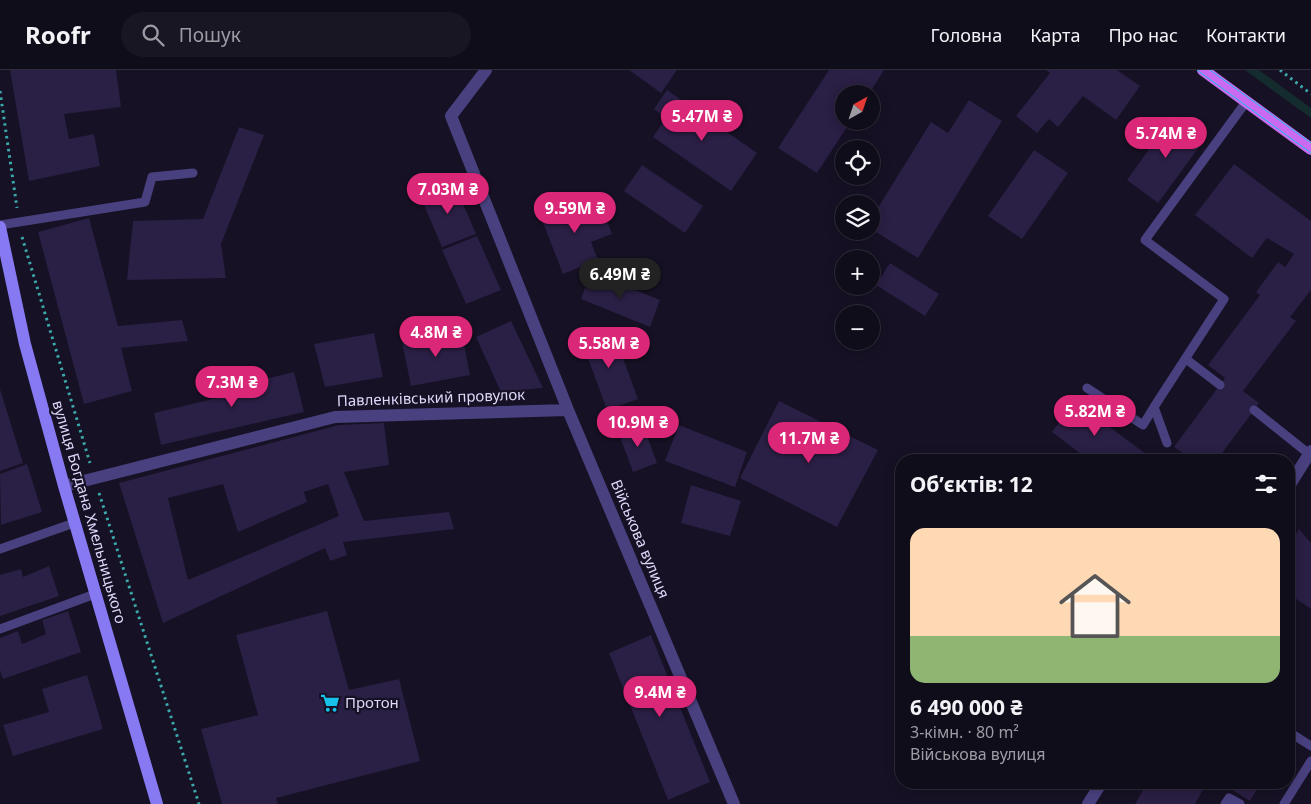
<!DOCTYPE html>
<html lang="uk">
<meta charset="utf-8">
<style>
:root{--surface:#100d1b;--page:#191624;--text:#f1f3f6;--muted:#9c9ca3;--line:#302d3a;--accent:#db2777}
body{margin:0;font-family:"Noto Sans",sans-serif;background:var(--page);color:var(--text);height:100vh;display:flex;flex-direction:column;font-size:19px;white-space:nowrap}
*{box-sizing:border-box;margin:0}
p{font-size:16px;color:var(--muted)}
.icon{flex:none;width:28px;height:28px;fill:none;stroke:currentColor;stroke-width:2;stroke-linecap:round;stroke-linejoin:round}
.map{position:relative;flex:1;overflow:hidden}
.side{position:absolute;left:895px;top:384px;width:400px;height:335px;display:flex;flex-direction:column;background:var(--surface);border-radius:20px;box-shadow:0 2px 12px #0003,0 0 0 1px var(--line)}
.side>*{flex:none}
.needle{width:32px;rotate:40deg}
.tools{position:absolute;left:835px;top:15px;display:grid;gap:10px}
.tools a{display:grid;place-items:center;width:45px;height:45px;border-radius:50%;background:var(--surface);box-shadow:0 2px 12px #0003,0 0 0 1px var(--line);font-size:25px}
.price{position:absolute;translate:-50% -42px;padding:0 11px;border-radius:18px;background:var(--accent);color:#fff;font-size:16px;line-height:32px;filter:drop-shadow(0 1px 2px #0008)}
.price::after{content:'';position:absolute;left:50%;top:30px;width:15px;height:11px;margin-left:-8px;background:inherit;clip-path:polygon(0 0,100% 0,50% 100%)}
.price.on{background:#222;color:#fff}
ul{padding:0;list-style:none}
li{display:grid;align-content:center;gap:10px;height:265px;padding:0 15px}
li span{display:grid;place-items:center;height:155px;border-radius:15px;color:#555}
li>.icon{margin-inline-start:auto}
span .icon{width:90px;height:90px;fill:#fffc;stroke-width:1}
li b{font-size:21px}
h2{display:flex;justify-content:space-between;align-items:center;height:60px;padding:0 15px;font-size:21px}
header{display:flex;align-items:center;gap:30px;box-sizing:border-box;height:70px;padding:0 25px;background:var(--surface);border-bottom:1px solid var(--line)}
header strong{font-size:24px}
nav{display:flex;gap:28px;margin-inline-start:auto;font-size:18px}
.search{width:350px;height:45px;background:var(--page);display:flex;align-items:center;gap:12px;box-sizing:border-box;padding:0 18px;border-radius:28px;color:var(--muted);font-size:19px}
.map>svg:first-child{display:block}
.green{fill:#152c2e}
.building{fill:#2a1f44;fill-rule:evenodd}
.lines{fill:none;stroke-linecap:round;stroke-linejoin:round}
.path{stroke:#3ba9ac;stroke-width:3;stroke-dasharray:2.5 4;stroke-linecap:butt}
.service{stroke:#49417f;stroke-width:9}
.minor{stroke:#49417f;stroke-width:12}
.secondary{stroke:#8679f2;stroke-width:12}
.primary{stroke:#ca6af1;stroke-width:12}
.tram{stroke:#17c1e9;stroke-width:1}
.labels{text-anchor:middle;stroke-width:4.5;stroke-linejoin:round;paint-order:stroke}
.street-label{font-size:15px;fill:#dfd8fb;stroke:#161124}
.poi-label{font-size:15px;fill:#dfd8fb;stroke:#161124;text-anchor:start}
</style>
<header>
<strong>Roofr</strong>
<div class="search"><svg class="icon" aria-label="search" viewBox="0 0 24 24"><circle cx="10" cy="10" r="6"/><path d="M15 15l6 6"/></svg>Пошук</div>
<nav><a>Головна</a><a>Карта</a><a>Про нас</a><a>Контакти</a></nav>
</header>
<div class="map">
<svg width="1311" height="734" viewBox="0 0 1311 734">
<rect width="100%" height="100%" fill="#161124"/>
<path class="green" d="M1245,0h14l52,38v10z"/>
<path class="building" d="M10,0h106l5,37 -57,7 5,25 25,-5 6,32 -71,15z
M629,0h48l-16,23z
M829,0h55l-15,24h-25v27h7l-34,52 -39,-25z
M1046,0h71l23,16 -24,34 -33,-24 -25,31 -9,-8 -12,14 -21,-17 34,-43z
M667,20l90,63 -26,38 -78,-54 13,-19 -12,-9z
M969,30l33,21 -84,137 -47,-29v-10l60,-97 17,11z
M1173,46l32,23 -47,64 -31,-23z
M239,57l25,8 -43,109 5,34 -99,2 6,-59 70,-2z
M1034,80l34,23 -46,66 -34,-23z
M1234,94l77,57v69l-21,27 6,4 -53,70 16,12 -5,7 -37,50h-33l3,-4 -13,-9 51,-69 -17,-13 52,-70 -4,-3 22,-30 7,5 9,-13 -27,-16 -15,20 -57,-43z
M642,95l61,41 -18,27 -61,-42z
M454,113l22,51 -34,13 -21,-49z
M554,130l10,25 19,-8 -4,-9 20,-8 13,34 -21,8 7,18 -35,14 -26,-67z
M89,148l29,108 64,-6 6,21 -67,7 11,43 -48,13 -46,-172z
M477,166l24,54 -35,14 -24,-54z
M890,193l49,31 -14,22 -49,-31z
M591,202l69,28 -10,27 -69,-28z
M511,251l32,67 -42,4 -25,-55z
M601,258l3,9 10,-3 24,65 -31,11 -27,-74z
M461,259l9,46 -59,11 -9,-44z
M374,263l9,44 -58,10 -11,-43z
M264,302l1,7 29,-7 10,40 -143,33 -7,-32 63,-15 -4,-14z
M0,319l23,74 -23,8z
M779,331l99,49 -41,77 -97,-49z
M1075,331l79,59h-65l-37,-28z
M384,353l5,42 -45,7 20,49 85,-9 5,17 -111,13 4,13 -17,6 -5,-13 -162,75 -44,-140 220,-58zM223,414l15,48 69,-30 -3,-10 24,-8 11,32 -151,64 -20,-82z
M643,355l14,38 -24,9 -14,-38z
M679,355l68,27 -12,35 -70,-26z
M27,394l15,48 -41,13 -1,-51z
M691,415l50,16 -11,35 -49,-13z
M1299,459l12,14v66l-22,-15v-49z
M49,496l10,30 -59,20v-41l21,-6 2,8z
M68,541l13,41 -78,27 -3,-9v-32l18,-7 4,13 24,-10 -4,-14z
M327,541l22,79 50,-11 21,82 -144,37 2,6h-56l-21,-75 57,-14 -22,-80z
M651,565l59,147 -42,18 -59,-147z
M87,605l16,54 -90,27 -10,-31 46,-13 -7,-23z
M1148,712h59l-12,22h-60z
M1220,712h41l-11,19z"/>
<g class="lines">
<path class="path" d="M1280,0l31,24
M0,21l17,117
M22,167l68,226
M99,423l100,311"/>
<path class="service" d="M0,155l145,-23 7,-25 41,-4
M1186,289l34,26
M1087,318l56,37 11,-18
M1254,340l55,44
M1167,373l-13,-36 70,-108 -79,-59 101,-138
M0,479l74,-26
M0,559l95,-35
M1289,662l22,14
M1225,734l4,-6 11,6
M1284,734l27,-43"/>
<path class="minor" d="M486,0l-35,46 117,294 166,394
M64,416l271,-69 233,-7
M1289,416l22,-35
M1088,734l14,-22"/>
<path class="secondary" d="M0,157l25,117 39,142 93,318"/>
<path class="primary" d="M1203,0l108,79"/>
<path class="tram" d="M1197,0l114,83
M1210,0l101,73"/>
</g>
<defs>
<g id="supermarket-bare" transform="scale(1.5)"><path d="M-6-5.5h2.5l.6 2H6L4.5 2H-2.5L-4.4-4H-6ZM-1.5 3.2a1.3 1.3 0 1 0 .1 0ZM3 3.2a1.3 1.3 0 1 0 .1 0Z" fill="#17c1e9" stroke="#161124" stroke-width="2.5" paint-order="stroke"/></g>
</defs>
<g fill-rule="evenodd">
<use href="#supermarket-bare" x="330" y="633"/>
</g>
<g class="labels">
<g class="street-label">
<text transform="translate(431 328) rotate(-2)" y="5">Павленківський провулок</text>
<text transform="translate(89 442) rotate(74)" y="5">вулиця Богдана Хмельницького</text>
<text transform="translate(640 469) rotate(67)" y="5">Військова вулиця</text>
</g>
<g class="poi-label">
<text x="345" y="638">Протон</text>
</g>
</g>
</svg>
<div class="tools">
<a><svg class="needle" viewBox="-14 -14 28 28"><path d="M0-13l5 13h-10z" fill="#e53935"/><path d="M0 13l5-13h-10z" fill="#9c9ca3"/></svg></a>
<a><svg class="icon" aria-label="locate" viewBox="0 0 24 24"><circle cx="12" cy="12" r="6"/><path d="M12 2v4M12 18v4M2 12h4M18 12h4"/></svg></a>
<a><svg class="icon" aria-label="layers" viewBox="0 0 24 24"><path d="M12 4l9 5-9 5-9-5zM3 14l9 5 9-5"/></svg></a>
<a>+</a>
<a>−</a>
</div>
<b class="price" style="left:702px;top:72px">5.47M ₴</b>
<b class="price" style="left:1166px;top:89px">5.74M ₴</b>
<b class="price" style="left:448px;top:145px">7.03M ₴</b>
<b class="price" style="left:575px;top:164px">9.59M ₴</b>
<b class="price on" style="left:620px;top:230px">6.49M ₴</b>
<b class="price" style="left:436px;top:288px">4.8M ₴</b>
<b class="price" style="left:609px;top:299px">5.58M ₴</b>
<b class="price" style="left:232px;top:338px">7.3M ₴</b>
<b class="price" style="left:1095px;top:367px">5.82M ₴</b>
<b class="price" style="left:638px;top:378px">10.9M ₴</b>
<b class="price" style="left:809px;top:394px">11.7M ₴</b>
<b class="price" style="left:660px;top:648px">9.4M ₴</b>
<section class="side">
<h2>Об’єктів: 12<svg class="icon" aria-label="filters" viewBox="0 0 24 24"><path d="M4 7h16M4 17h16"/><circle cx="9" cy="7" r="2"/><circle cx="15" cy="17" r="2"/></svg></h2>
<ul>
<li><span style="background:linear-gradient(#ffd9b3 70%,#8fb573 0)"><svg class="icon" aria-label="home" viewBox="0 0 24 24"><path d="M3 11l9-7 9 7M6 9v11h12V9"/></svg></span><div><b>6 490 000 ₴</b><p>3-кімн. · 80 m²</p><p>Військова вулиця</p></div></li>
</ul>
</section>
</div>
